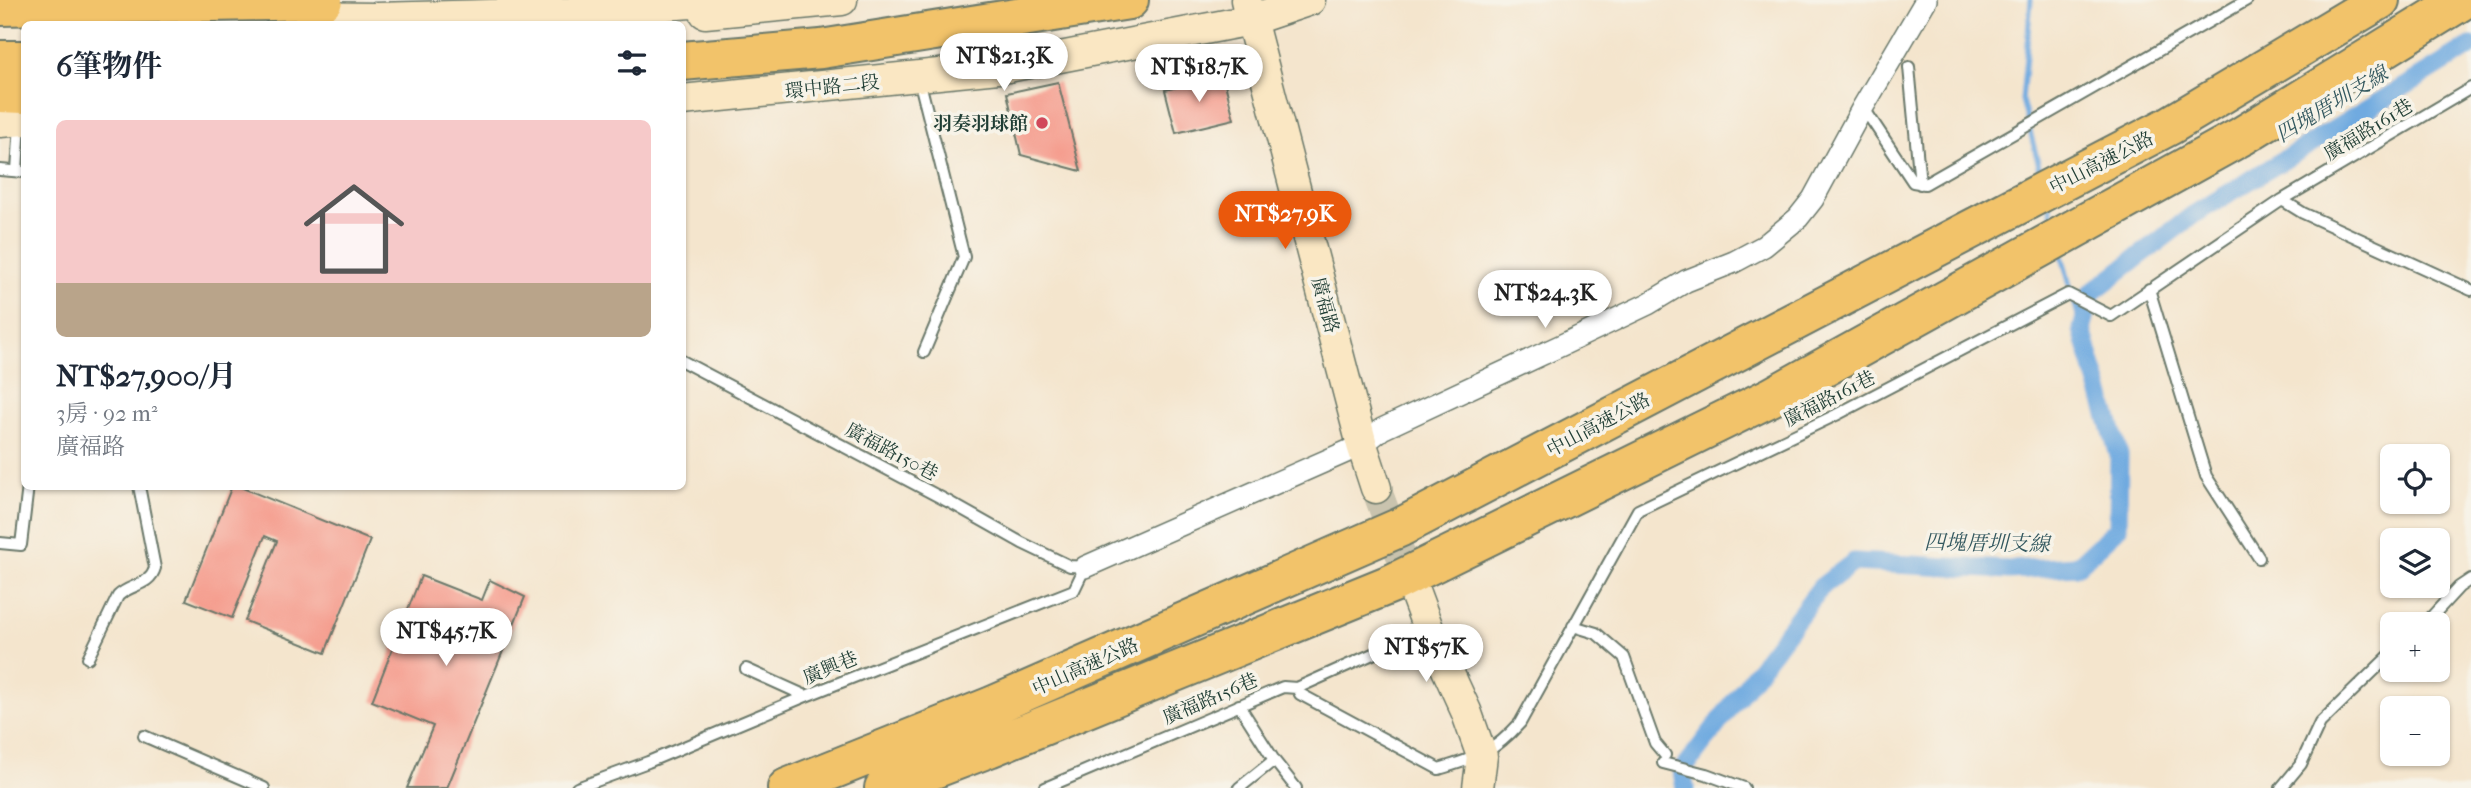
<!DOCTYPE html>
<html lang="zh-TW">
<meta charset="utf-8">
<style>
:root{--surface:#fff;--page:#f2f2f3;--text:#1f2937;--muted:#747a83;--accent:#ea580c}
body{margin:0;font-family:"IM FELL French Canon","Noto Serif TC",serif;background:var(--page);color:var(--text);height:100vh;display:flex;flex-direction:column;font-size:26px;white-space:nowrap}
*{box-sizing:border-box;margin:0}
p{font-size:23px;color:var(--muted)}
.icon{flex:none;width:38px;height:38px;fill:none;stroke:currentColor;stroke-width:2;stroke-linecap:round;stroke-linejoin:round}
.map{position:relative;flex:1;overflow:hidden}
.panel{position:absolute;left:21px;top:21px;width:665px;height:469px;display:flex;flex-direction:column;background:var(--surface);border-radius:10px;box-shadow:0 2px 5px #0004}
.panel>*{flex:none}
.fabs{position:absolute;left:2380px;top:444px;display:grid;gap:14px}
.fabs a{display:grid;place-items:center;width:70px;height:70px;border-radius:10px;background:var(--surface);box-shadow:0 2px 5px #0004;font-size:35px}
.price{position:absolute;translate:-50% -60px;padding:0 16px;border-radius:24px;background:#fff;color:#222;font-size:23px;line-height:46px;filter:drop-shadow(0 2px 4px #0008)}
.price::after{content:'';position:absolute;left:50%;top:42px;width:21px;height:16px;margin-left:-10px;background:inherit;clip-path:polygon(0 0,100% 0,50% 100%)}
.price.active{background:var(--accent);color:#fff}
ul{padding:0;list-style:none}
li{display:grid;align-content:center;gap:14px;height:371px;padding:0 35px}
li span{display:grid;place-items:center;height:217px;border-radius:10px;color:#555}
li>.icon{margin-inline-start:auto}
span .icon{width:126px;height:126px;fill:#fffc;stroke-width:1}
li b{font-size:30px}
h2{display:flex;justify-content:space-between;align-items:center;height:84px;padding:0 35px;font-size:30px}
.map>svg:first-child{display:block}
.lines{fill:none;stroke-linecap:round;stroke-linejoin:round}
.stream{stroke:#70aae0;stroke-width:5}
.canal{stroke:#70aae0;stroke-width:19}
.building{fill:#f59e8f}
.secondary-tunnel{stroke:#c9c3ae;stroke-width:30;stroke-dasharray:30 15;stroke-linecap:butt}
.lane-casing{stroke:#6a786a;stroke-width:14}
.street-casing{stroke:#6a786a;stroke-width:24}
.secondary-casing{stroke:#6a786a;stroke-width:33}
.highway-casing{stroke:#6a786a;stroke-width:42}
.lane{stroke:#fff;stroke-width:10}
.street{stroke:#fff;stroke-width:21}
.secondary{stroke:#fae7c3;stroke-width:30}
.highway{stroke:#f2c36a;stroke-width:38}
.highway-bridge-casing{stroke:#6a786a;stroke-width:42;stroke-linecap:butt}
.highway-bridge{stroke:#f2c36a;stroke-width:38}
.poi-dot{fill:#d1495b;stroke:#f7f3e8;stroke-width:2.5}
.labels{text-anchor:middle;stroke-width:7;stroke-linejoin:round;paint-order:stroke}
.street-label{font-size:19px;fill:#1f3d34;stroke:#f7f3e8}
.poi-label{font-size:19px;font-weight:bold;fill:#1f3d34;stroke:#f7f3e8;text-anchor:end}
.water-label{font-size:21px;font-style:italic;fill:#33585f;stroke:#f7f3e8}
</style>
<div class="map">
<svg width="2471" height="788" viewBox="0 0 2471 788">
<rect width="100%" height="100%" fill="#f7f3e8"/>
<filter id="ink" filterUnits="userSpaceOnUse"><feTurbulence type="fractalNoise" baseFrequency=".0143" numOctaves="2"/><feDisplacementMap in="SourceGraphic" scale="14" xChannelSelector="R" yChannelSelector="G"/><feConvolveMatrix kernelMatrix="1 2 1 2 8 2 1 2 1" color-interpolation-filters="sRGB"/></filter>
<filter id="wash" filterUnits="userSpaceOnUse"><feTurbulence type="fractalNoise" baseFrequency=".00686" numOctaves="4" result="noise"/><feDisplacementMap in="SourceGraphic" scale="28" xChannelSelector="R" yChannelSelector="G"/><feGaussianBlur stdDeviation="1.57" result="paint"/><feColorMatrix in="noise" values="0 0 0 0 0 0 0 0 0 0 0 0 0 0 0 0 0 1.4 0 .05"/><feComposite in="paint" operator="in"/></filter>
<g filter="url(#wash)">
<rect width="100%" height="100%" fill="#f4e5cd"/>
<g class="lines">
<path class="stream" d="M2031,0l-9,100 20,78
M2049,204l5,21
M2061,252l21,78"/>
<path class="canal" d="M1685,788l-3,-17 139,-184 33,-25 155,8 68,-4 41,-38 1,-73 -37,-125 9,-37 102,-78 278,-169"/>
</g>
<g id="blocks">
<path class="building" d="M1223,76l11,43 -58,14 -11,-43z
M1058,82l23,89 -60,-16 -14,-62z
M232,486h6l132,54 -45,113 -80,-32 32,-80 -12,-5 -33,82 -46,-18z
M421,576l61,24 8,-20 35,17 -78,191h-40l26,-62 -61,-25z"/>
</g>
</g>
<g filter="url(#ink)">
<use href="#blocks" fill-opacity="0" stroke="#6a786a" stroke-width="2"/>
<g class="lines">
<path class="secondary-tunnel" d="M1376,488l33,89"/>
<g class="lane-casing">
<path id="lane" d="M1909,67l11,117
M919,79l45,178 -40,95
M1863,107l50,75 12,2 322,-184
M0,170l24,2
M17,171l3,-48
M2282,200l21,13 168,77
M2149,289l57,187 53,82
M0,543l21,2 7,-59
M2424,625l35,-38 12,-8
M1573,626l23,7 28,24 31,86 10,12
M88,658l30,-62c12,-12 32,-10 37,-28l-16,-82
M746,669l60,27
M1297,688l3,6 139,75c39,-12 53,-15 81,-46l118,-213 198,-95 232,-121 43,22 171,-116 189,-112
M1239,705l35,55 22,28
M144,736l120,52
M1663,763l43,11 38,14
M577,788l71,-26 158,-66 268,-106 11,-23 -15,-1 -48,-23 -71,-40 -269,-142
M1045,788l238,-101 14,1 129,-58
M1239,788l35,-28
M2281,788l20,-24 19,-41 72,-70"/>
</g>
<g class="street-casing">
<path id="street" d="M1085,567l277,-122 20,-16 182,-85 84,-40 38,-23 48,-19 30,-16 34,-28 15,-19 50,-92 63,-107"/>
</g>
<g class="secondary-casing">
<path id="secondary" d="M1246,0l116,445 14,43
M705,13l137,-13
M290,17l86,1 194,-5 156,-13
M682,100l326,-33 243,-47 59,-20
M0,122l24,-2
M1409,577l19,51 38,83 16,45 -4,32"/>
</g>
<g class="highway-casing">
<path id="highway" d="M0,60h24
M682,61l139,-12 308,-49
M0,93l24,1
M787,788l205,-82 409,-179 768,-401 211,-126
M884,788l105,-40 404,-165 378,-186 471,-261 221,-136"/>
</g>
<use href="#lane" class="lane"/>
<use href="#street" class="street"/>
<use href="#secondary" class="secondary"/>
<use href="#highway" class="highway"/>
<g class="highway-bridge-casing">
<path id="highway-bridge" d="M0,6l323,-6"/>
</g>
<use href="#highway-bridge" class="highway-bridge"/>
</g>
</g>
<circle class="poi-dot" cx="1042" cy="123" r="7"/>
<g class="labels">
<g class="street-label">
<text transform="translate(832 86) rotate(-6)" y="7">環中路二段</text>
<text transform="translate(2368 129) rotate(-31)" y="7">廣福路161巷</text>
<text transform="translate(2101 162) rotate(-27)" y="7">中山高速公路</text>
<text transform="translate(1326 305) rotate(75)" y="7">廣福路</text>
<text transform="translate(1829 398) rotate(-27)" y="7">廣福路161巷</text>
<text transform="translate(1598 424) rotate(-28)" y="7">中山高速公路</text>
<text transform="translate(892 451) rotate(28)" y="7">廣福路150巷</text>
<text transform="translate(1085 666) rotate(-24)" y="7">中山高速公路</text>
<text transform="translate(830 667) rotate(-22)" y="7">廣興巷</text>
<text transform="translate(1210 698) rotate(-23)" y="7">廣福路156巷</text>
</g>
<g class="poi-label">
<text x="1028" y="130">羽奏羽球館</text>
</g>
<g class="water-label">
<text transform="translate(2332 104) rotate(-31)" y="7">四塊厝圳支線</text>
<text transform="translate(1987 543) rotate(1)" y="7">四塊厝圳支線</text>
</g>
</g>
</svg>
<div class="fabs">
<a><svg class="icon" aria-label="locate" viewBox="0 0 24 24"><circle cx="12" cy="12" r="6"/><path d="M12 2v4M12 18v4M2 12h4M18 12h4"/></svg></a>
<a><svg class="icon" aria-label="layers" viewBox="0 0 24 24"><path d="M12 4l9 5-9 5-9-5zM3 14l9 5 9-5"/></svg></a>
<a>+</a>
<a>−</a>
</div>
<b class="price" style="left:1004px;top:93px">NT$21.3K</b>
<b class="price" style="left:1199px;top:104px">NT$18.7K</b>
<b class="price active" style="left:1285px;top:251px">NT$27.9K</b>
<b class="price" style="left:1545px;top:330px">NT$24.3K</b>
<b class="price" style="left:446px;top:668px">NT$45.7K</b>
<b class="price" style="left:1426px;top:684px">NT$57K</b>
<section class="panel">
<h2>6筆物件<svg class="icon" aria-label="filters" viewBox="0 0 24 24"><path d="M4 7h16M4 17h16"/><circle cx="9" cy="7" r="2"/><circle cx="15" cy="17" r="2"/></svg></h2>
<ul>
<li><span style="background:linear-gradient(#f6c9c9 75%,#b9a48a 0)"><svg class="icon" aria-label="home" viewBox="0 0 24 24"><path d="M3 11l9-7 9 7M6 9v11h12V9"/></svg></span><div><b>NT$27,900/月</b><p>3房 · 92 m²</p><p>廣福路</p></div></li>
</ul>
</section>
</div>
